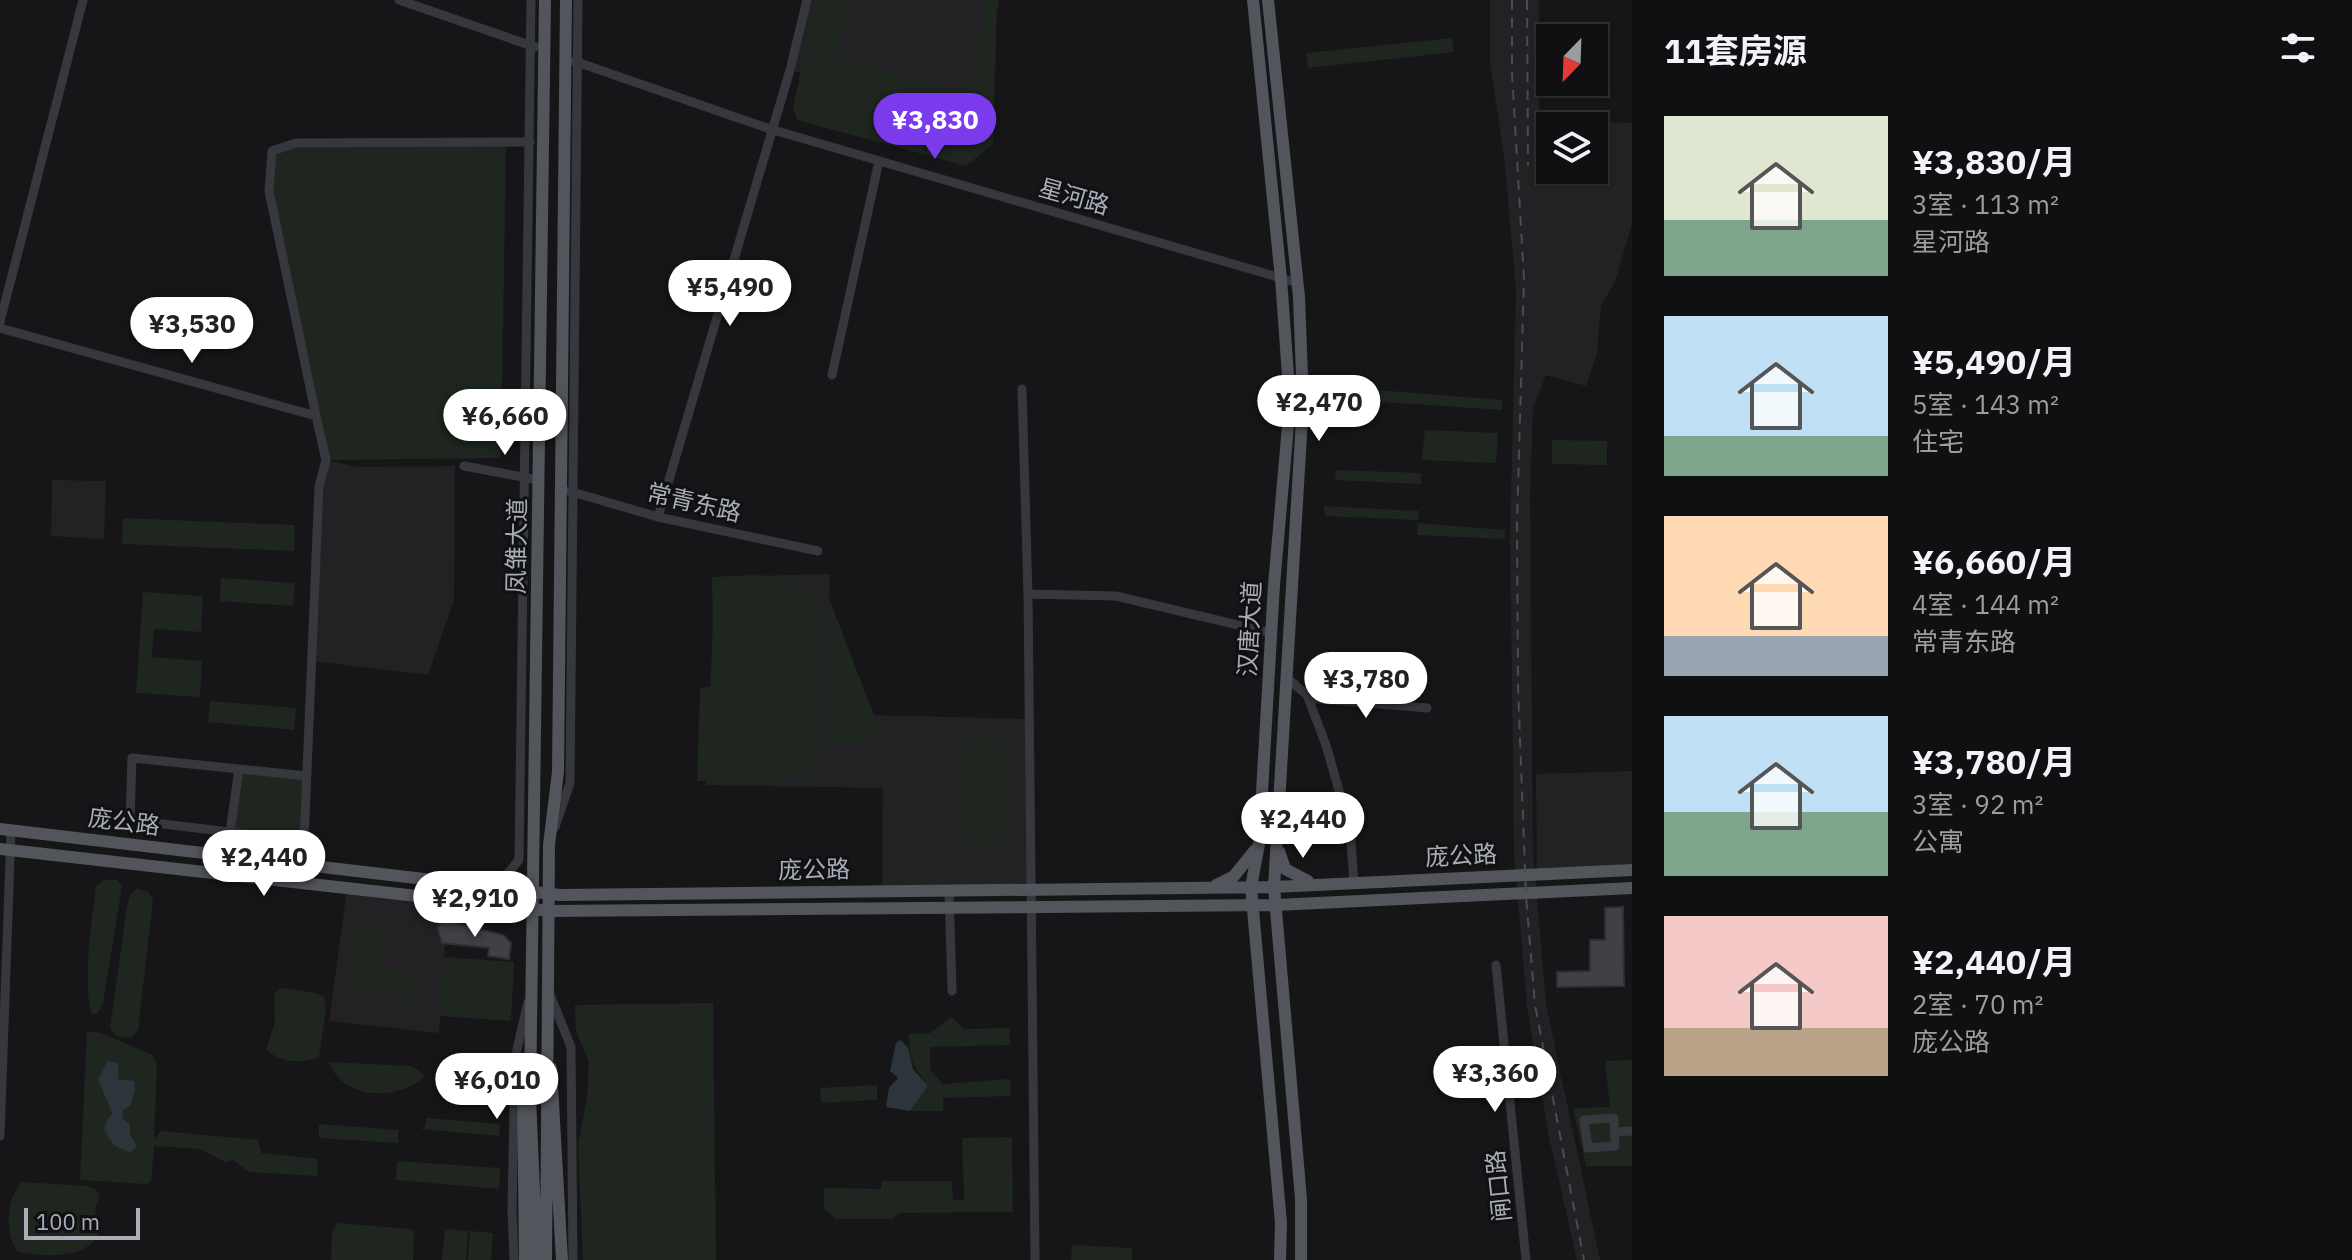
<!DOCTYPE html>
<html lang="zh">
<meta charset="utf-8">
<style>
:root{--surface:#101012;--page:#19191b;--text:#f1f3f6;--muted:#9c9d9f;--line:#303032;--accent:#7c3aed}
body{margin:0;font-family:"IBM Plex Sans","Noto Sans SC",sans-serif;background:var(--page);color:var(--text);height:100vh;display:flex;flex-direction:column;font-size:30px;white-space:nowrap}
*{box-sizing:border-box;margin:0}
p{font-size:26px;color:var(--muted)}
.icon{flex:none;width:44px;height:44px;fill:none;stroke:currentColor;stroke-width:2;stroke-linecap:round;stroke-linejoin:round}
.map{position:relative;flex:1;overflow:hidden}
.side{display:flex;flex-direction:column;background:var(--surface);width:720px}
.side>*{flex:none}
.needle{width:52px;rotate:203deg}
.tools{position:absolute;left:1536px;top:24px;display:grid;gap:16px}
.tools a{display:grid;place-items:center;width:72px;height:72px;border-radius:0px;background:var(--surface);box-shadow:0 2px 6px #0004,0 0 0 2px var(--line);font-size:40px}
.scale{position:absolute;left:24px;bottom:20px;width:116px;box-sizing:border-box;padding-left:8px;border:4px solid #a8adb8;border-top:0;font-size:22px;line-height:28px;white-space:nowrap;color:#a8adb8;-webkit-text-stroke:6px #111113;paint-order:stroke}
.price{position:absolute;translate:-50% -68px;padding:0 18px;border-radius:28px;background:#fff;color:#222;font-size:26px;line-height:52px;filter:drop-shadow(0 2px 4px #0008)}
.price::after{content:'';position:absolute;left:50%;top:48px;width:24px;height:18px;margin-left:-12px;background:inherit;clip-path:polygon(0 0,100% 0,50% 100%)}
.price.on{background:var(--accent);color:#fff}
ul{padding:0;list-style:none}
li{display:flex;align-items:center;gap:24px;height:200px;padding:0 32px}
li span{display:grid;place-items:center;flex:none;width:224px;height:160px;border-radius:0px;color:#555}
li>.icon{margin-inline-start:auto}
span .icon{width:96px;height:96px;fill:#fffc;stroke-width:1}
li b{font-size:34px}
h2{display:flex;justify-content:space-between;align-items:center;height:96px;padding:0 32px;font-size:34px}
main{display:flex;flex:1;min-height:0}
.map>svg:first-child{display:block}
.built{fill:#222225;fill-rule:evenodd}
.green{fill:#1e261f}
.water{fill:#2c353c}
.building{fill:#404145;stroke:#303034;stroke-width:2}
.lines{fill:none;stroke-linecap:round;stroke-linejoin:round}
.minor{stroke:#37383d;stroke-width:9}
.major{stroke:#53555c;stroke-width:12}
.rail{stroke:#4a4c52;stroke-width:2;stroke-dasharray:10 8;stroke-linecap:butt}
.labels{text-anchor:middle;stroke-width:6;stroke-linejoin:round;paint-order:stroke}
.street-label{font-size:24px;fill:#a8adb8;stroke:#111113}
</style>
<main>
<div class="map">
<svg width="1632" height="1260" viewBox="0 0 1632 1260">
<rect width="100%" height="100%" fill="#161618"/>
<path class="built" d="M807,0h192l-17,114 -192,-44z
M1490,0h49v119l93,4v101l-17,58 -14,23 -4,48 -11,33 -40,-11 -13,34 -3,87 3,354 13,154 54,256h-23l-28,-123 -22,-130 -13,-155 -1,-90 -3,-229 6,-243 -12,-134 -14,-93zM1550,126h44v44h-44z
M326,460l32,7 97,-1 -1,134 -26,75 -116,-14z
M52,480l54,1 -2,58 -53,-3z
M830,574l-1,25 45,116 155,4 2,170 -149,-1 1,-100 -177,-3 9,-208z
M1632,771v93l-95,9 -1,-99z
M347,890l101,11 -9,132 -110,-12z"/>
<path class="green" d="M816,0h31l-9,56 128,36 21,-92h10l-4,144 -27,22 -169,-46 -4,-12z
M1452,38l2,14 -146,16 -2,-15z
M506,142l-5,316 -175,2 -57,-269 1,-29 12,-16z
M1339,387l163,13v10l-164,-11z
M1425,430l73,3 -2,30 -74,-3z
M1552,440l55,1v24l-55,-1z
M1336,470l85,3v11l-86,-4z
M1324,506l95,5 -1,9 -93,-4z
M123,518l172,7 -1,26 -172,-7z
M1418,523l87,7v9l-88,-4z
M712,577c37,-1 96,-11 109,33l1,145 -3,8 -16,15 -106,3 3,-93 14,-2z
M221,578l74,5 -2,23 -73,-5z
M143,592l60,4 -2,36 -47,-3 -2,28 50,4 -2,36 -64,-4z
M829,599l49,127 -1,16h-47z
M210,701l86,7 -2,22 -86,-8z
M980,738l17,4 11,13v78l-8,11c-42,21 -40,-26 -40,-53 0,-16 -3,-36 8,-49z
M239,769l68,7 -3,65 -74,-9z
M104,880h13l5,5 -19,119 -5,9 -6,2c-10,-30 0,-96 4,-129z
M137,889l11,3 5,8 -15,130 -7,8 -14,-1 -7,-9 17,-121 3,-13z
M353,922l29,3 -4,43 38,5 -3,26 -62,-7 -5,-8z
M443,957l71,5 -3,59 -71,-5z
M281,988l36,5 7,4 2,12 -7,48c-17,7 -40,6 -53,-8l9,-27 -1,-28z
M713,1003l3,257h-133l-5,-115 9,-48 2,-35 -13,-31 -1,-26z
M951,1017l14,12 44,-1 1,17 -80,2v23l13,14 67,-5 1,17 -68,2v13h-33l18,-25c-14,-21 -20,-25 -19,-52l21,-1z
M87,1031l14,2 52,22 4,10 -3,74 8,-8 96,9 3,13 57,6 -1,17 -68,-4 -16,-12 -8,2 -25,-13 -46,-3 -3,35 -5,3 -66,-4z
M1632,1060v106h-46l-13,-58 37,-1 -5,-46z
M329,1062l83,4 13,10c-26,25 -82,25 -96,-14z
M877,1085v15l-56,3 -1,-15z
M426,1118l74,6 -1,12 -78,-7 5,-4z
M319,1124l79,6v13l-79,-5z
M1012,1137l1,75 -114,1 -7,6h-56l-12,-10v-21l57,1 1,-8h70l1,19h11l-2,-62z
M397,1161l103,7 -1,21 -103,-9z
M22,1182l65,4 9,3 4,7 -5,13 5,22c-12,29 -52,26 -82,21 -14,-17 -12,-55 4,-70z
M338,1223l72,6 4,3 -1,28h-82l1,-29z
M445,1229l23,2 -2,29h-24z
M470,1231l23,2 -2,27h-23z
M1072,1245l60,3v12h-61z"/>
<path class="water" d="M901,1040l7,8 5,21 15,17 -18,25 -24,-4 3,-19 9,-10 -8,-7 6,-28z
M108,1061l10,2v16l16,2 1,9 -4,15 -8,5 -1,8 8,6v10l7,12 -6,7 -17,-8 -10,-15 4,-12 5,-4 -15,-34z"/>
<path class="building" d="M1623,907l1,79 -67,1v-15l33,-1v-31h15v-32z
M444,920l59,15 8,8 -2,16 -21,-3 1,-8 -47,-5 -5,-16z"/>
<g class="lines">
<path class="minor" d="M399,0l136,47
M574,61l196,68 528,154
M0,322l83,-322
M0,328l316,88 10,44 -7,27 -16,378
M832,375l47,-214
M1022,389l6,205
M316,416l-47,-225 3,-40 24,-8 234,-1
M464,466l69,13
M569,491l89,26 160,34
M658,517l132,-447 17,-70
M1288,679l19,16 19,50 24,84 4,54
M1308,698l119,10
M555,827l15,-44 8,-783
M230,832l9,-63
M304,841l-174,-21 2,-62 175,18
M485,885l18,-6 16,-19 12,-860
M949,890l3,101
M1496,965l30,295
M549,992l22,55 2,213
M1614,1118l1,28 -27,2 -4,-28z
M1615,1132l17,-1
M0,1136l11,-305
M514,1260l-2,-50 3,-152 13,-56
M1035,1260l-7,-666 88,2 156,37"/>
<path class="major" d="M1253,0l28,279 9,124 -16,182 -15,259 -8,43 30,336 -1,37
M1268,0l31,297 4,105 -29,485 27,312v61
M0,829l560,66 714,-8 358,-17
M0,849l550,62 726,-6 356,-17
M1279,851l6,18 23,12
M1216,885l18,-9 21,-26
M551,1068l11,192
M523,1092l2,168
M537,1260l-7,-163 15,-1097
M546,1260l3,-415 9,-73 8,-772"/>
<path class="rail" d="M1512,0v73l12,206 -7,244 1,163 8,210 9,109 49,255
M1527,0l1,165"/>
</g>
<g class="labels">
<g class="street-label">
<text transform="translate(1074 197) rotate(16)" y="8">星河路</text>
<text transform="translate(694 503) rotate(13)" y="8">常青东路</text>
<text transform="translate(517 546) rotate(-89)" y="8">凤雏大道</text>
<text transform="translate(1250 629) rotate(-87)" y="8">汉唐大道</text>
<text transform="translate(124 822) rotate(7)" y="8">庞公路</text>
<text transform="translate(1461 856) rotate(-3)" y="8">庞公路</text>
<text transform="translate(814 870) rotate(-1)" y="8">庞公路</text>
<text transform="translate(1499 1186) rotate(-96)" y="8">闸口路</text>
</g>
</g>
</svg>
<div class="tools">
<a><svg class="needle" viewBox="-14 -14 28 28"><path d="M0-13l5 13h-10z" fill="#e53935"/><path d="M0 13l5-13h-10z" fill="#9c9d9f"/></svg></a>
<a><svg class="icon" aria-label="layers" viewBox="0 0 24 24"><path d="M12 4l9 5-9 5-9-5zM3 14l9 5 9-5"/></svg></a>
</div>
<div class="scale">100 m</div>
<b class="price on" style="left:935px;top:161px">¥3,830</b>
<b class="price" style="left:730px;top:328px">¥5,490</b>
<b class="price" style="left:192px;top:365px">¥3,530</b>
<b class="price" style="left:1319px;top:443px">¥2,470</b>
<b class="price" style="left:505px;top:457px">¥6,660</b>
<b class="price" style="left:1366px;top:720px">¥3,780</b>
<b class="price" style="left:1303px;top:860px">¥2,440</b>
<b class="price" style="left:264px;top:898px">¥2,440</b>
<b class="price" style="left:475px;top:939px">¥2,910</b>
<b class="price" style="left:1495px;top:1114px">¥3,360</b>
<b class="price" style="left:497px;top:1121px">¥6,010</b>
</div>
<section class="side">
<h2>11套房源<svg class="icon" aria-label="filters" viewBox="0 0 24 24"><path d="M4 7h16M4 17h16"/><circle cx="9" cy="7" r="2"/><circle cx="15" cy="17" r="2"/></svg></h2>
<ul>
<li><span style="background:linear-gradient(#dfe7d0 65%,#7fa58c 0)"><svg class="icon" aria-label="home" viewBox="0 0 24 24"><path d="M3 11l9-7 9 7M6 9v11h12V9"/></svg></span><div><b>¥3,830/月</b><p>3室 · 113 m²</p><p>星河路</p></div></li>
<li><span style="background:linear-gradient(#bfe0f5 75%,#7fa58c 0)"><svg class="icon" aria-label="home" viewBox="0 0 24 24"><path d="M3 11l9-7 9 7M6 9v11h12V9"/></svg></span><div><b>¥5,490/月</b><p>5室 · 143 m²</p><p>住宅</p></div></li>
<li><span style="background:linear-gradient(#ffd9b3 75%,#9aa5b1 0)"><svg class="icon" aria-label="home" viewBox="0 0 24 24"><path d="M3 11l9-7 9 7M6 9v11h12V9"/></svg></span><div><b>¥6,660/月</b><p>4室 · 144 m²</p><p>常青东路</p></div></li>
<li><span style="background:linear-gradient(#bfe0f5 60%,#7fa58c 0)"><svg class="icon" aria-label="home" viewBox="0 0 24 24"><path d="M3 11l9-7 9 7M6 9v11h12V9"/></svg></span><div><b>¥3,780/月</b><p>3室 · 92 m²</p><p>公寓</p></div></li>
<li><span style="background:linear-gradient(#f6c9c9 70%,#b9a48a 0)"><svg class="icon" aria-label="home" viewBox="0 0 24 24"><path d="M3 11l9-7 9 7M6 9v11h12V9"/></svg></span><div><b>¥2,440/月</b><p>2室 · 70 m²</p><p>庞公路</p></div></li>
</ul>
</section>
</main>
